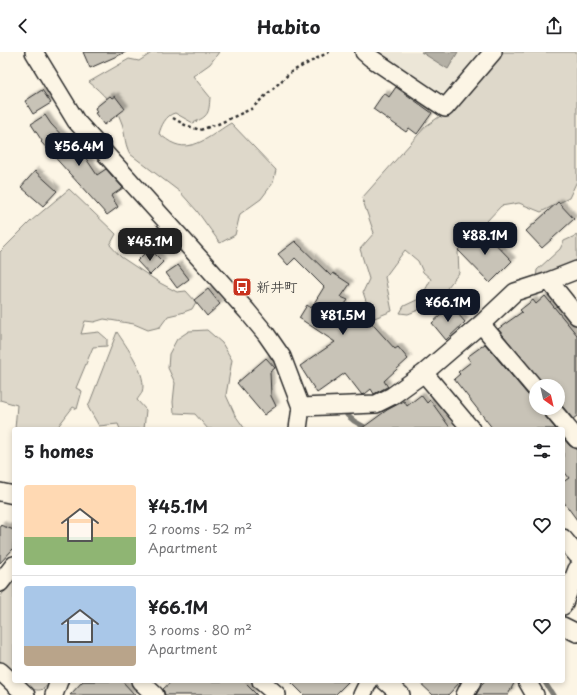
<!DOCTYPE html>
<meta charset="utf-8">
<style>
:root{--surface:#fff;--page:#f2f2f2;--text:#202124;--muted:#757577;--line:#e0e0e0;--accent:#111827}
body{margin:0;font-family:"Playpen Sans","Klee One",sans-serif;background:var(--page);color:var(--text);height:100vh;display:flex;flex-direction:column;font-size:15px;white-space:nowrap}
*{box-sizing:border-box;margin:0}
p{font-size:13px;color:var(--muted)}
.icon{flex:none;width:22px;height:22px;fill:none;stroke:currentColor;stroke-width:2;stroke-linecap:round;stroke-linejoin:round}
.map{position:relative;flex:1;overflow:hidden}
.sheet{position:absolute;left:12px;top:375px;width:553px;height:256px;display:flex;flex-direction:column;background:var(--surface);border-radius:4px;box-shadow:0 2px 6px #0003}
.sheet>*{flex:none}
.needle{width:26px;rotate:146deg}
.fabs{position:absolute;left:529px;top:327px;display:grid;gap:8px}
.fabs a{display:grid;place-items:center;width:36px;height:36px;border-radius:50%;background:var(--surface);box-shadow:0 2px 6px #0003;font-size:20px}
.price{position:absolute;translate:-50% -34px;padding:0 9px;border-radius:8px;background:var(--accent);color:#fff;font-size:13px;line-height:26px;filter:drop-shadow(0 1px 2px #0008)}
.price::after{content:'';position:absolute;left:50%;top:24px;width:12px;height:9px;margin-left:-6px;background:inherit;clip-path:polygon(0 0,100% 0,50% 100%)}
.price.selected{background:#222;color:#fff}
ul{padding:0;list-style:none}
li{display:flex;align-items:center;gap:12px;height:100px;padding:0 12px}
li+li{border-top:1px solid var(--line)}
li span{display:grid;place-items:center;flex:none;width:112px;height:80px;border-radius:4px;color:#555}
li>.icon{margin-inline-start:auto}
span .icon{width:48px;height:48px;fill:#fffc;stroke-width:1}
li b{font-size:17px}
h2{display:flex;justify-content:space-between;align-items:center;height:48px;padding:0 12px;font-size:17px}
header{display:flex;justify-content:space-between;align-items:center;height:52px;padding:0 12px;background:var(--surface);font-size:18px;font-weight:700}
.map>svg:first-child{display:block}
.built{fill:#ece6d7}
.green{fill:#ded8ca;stroke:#84827a}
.water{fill:#b4b0a5;stroke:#7d7b74}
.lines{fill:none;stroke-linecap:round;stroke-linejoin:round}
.stream{stroke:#7d7b74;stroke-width:5}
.building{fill:#c8c3b7;stroke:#2b2b2b;filter:url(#shadow)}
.minor-casing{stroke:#2b2b2b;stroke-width:20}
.path{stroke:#2b2b2b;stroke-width:2.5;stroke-dasharray:3 3;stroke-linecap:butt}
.minor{stroke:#fcf5e5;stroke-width:17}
.labels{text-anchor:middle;stroke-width:3;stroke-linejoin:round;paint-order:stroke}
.poi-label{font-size:14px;fill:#2b2b2b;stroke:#fcf5e5;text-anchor:start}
</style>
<header><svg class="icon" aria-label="back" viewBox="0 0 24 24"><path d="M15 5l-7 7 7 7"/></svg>Habito<svg class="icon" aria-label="share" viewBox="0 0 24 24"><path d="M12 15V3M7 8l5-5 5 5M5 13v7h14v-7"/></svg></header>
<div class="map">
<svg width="577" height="643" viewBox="0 0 577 643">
<defs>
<filter id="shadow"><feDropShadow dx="3.5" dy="-3.5" stdDeviation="1" flood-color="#0004"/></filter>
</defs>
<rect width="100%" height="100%" fill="#fcf5e5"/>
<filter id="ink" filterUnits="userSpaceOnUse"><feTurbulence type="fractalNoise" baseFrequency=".025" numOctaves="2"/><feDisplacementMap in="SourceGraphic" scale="8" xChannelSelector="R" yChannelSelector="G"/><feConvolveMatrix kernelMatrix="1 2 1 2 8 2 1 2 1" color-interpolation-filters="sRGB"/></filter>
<g filter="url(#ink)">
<path class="built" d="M376,0h111l-35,37 -10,4z"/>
<path class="green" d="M153,0h66l-9,12 -17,12 17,21c-1,16 -1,19 -17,26l-18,-10c-9,2 -14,13 -16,21 5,3 10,8 16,10 20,8 40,-12 56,-21l45,47 -3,13 -12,16 -21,15 -5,21 -15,8 -23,-32 -17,-19 -50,-38c-7,-13 -4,-22 -9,-33 -5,-15 -20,-29 -32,-39l40,-23 10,2z
M491,0h86v129l-8,17 -28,14 -22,-9 -18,3 -43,46 1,21 -19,24 -16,11 -16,6 -8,-1 4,-7 17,-8 10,-19 -8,-7 -5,-11 -13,-11 -20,27 7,34 -20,8 -9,-27 6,-13 -9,-30 14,-16 -12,-35 64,-72 20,-14z
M69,137l47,45 -6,11 11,12 39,26 17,9 9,-1 10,11 -4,7 -11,4 -13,3 -8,11 -12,3 -14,-6 -30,-5 -10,3 -9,-1 -4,13 18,-2 8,7v7l-14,1 -17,41 6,3 -5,18 -4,-2 -17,22h-41l2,-24 -17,-5v-148l31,-31z
M577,183v29l-41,14 1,-8 23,-21 4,-8z
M207,278l15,13 10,17 -6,35 9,20 10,14h-37l-13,-15 -21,-1 -1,-11 2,-19 -7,-15 1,-14 8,-15 12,-8z
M117,280c9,14 31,43 25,60 -1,3 -4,6 -5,8l9,10 -2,19h-24l-2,-5 -19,2 -11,-19z
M14,526v96l-14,-12v-65z
M21,629h29c-7,14 -18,10 -29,0z"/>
<path class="water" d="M421,0h37l-10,17z"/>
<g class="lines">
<path class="stream" d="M347,363l7,6 14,8
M544,629l9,14"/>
</g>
<path class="building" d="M83,0h43l-36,16z
M396,35l36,26 -15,21 -8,-6 -3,4 -33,-23 11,-16 5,4z
M42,38l9,13 -18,11 -8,-13z
M110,44l2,2 3,-2 10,13 -21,16 -9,-12 2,-1 -2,-4z
M45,63l6,9 32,34 2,-1 12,18 9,-6 17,19 -12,8 7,11 -11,8 -66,-73 1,-1 -11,-17z
M35,119l22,20 -14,15 -22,-19z
M558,150l16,17 -32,29 -16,-17z
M480,176l32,33 -22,22 -32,-33z
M295,189l36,35 2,-3 17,11 -9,13 7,3 -5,7 16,17 7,-7 29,32 3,-2 10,12 -24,22 4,6h-1l-13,7 -3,-5 -6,5 -3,1 -17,-22 -28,20 -17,-27 35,-24 -36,-24 8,-13 4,3 13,-21 -29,-29 -7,7 -10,-11z
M146,200l3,3 4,-3 10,10 -13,13 -13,-14z
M178,213l11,14 -12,9 -11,-15z
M208,237l12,15 -13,12 -13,-16z
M545,244l32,39v81l-4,3 -15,-18v-15h-13l-47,-57 24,-17 -2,-2 13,-10 3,4z
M451,254l14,16 -19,18 -14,-17z
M485,292l43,51 4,3 4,1v9h5l2,6 13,15h-63l-39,-50 6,-5 -2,-2 13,-10 -4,-5z
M266,306l9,10 -5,4 1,24 5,10 -12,9 -27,-32z
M421,343l6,8 3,-3 21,29h-90l26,-19 17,-9 3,5z
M563,386l7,8 7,3v71l-14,-19v-19l6,-4 -6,-8z
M0,473l14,5 -1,19 -13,14z
M83,629h39l13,14h-65z
M172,629h71l14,14h-92l-2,-6z
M290,629h59l-14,14h-31z
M418,629h43l-13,14h-15z
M484,629h31l-7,14h-32z"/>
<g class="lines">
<g class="minor-casing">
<path id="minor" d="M34,0l42,69 171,190 19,23 16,23 19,50 -3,22
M364,0l7,6 74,50 48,-56
M549,229l28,-11
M481,272l55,65
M424,321l47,56
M301,355l75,-3 16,-8 32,-23 57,-49 34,-32 34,-11 28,35
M551,356l26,31
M0,440l14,3
M563,486l14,17
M0,531l14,-18
M563,554l14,-37
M563,574l14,7
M0,619l26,24
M140,629l15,14
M261,629l16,14
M385,629l16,14
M527,629l8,14
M54,643l5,-14
M362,643l7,-14
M465,643l7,-14"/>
</g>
<path class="path" d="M173,66l12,7 15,5 18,-6 33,-15 40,-37 38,-20"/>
<use href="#minor" class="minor"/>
</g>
</g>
<defs>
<g id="bus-square" transform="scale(1)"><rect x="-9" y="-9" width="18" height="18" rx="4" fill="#c8321e" stroke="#fcf5e5"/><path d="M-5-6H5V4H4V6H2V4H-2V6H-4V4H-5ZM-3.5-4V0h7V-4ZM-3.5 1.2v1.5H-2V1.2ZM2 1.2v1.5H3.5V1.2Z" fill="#fff"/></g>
</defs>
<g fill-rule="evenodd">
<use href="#bus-square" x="242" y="235"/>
</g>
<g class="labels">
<g class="poi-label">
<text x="256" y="240">新井町</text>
</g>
</g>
</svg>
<div class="fabs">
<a><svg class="needle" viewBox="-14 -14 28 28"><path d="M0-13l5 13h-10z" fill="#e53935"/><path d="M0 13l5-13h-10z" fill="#757577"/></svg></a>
</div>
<b class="price" style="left:79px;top:115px">¥56.4M</b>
<b class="price" style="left:485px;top:204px">¥88.1M</b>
<b class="price selected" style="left:150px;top:210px">¥45.1M</b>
<b class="price" style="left:448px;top:271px">¥66.1M</b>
<b class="price" style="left:343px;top:284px">¥81.5M</b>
<section class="sheet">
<h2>5 homes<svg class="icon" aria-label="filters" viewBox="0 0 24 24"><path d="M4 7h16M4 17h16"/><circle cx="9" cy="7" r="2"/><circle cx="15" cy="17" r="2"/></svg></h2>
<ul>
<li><span style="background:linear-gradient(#ffd9b3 65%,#8fb573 0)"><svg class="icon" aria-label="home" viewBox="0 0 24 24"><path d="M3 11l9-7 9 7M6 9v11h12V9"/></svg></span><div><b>¥45.1M</b><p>2 rooms · 52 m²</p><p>Apartment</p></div><svg class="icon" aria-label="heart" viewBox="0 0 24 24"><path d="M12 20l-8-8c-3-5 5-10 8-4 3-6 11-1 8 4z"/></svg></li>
<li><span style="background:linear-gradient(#a9c7e8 75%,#b9a48a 0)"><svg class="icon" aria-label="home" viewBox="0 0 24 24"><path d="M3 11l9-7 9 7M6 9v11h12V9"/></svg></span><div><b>¥66.1M</b><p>3 rooms · 80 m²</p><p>Apartment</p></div><svg class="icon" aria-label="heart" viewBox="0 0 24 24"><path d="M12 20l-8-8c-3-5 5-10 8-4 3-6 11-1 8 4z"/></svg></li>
</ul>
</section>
</div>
